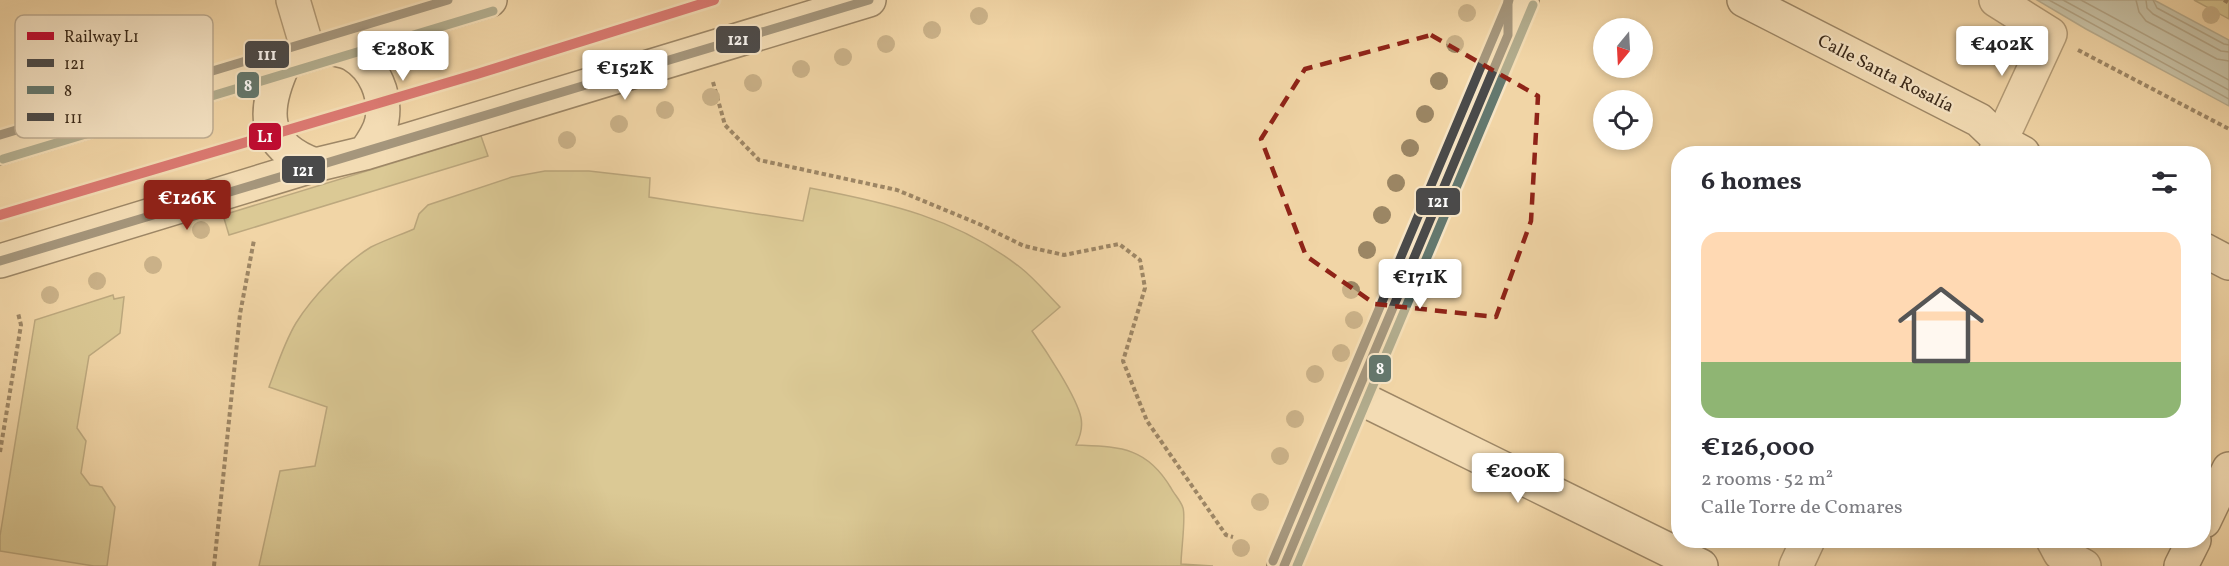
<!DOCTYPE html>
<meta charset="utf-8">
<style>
:root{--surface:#fff;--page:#f7f7f7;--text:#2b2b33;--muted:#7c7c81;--line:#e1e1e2;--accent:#8f2418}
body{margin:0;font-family:Vollkorn,serif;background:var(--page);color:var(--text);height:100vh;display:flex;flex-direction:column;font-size:22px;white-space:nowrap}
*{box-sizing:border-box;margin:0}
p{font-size:20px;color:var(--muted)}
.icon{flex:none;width:33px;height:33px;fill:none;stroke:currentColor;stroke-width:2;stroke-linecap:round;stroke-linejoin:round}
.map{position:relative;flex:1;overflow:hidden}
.panel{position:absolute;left:1671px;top:146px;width:540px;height:402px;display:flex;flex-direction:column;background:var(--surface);border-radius:24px;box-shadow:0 3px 9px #0003}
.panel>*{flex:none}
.needle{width:39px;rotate:198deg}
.controls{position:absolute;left:1593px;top:18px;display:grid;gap:12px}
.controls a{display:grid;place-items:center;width:60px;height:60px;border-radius:50%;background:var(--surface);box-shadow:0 3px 9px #0003;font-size:30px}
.price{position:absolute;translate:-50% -51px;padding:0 14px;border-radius:6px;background:#fff;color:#222;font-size:20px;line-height:39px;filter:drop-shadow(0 2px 3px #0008)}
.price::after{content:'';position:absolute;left:50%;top:36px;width:18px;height:14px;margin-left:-9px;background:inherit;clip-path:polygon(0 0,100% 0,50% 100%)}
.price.on{background:var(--accent);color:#fff}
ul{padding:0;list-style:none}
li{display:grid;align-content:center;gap:12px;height:318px;padding:0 30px}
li+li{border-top:2px solid var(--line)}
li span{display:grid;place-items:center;height:186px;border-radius:18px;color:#555}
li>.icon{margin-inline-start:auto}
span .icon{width:108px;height:108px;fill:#fffc;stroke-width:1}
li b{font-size:26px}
h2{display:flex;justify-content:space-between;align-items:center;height:72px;padding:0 30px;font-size:26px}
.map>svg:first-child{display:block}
.green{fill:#c1bb82;stroke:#7e724e;stroke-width:1.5}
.water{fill:#a0b6b3;stroke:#777e75;stroke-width:1.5}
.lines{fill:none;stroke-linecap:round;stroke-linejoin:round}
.shore{stroke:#6d7066;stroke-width:1.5}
.street-casing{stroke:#68543c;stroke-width:36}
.secondary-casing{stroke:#3a2919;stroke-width:36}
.path{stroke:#3a2919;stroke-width:4;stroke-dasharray:4.5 3;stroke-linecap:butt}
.street{stroke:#f6e4c5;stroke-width:33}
.secondary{stroke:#f6e4c5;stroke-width:33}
.bus-1-casing{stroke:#f6e4c5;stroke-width:14}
.bus-2-casing{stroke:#f6e4c5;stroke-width:14}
.bus-3-casing{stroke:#f6e4c5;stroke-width:14}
.bus-1{stroke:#4a4a4a;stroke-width:9}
.bus-2{stroke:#64786e;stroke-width:9}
.bus-3{stroke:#4a4a4a;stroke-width:9}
.rail-1-casing{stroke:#f6e4c5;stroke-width:15}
.rail-1{stroke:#c00b31;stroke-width:10}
.tree{fill:#9b8664}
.marked{fill:none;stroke:#8f2418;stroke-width:4.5;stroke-dasharray:12 8;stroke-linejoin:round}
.labels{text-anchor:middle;stroke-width:4.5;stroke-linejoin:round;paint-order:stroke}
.street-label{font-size:18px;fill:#3a2919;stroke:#f6e4c5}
.key{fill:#f6e4c5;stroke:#beac91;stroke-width:1.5}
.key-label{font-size:16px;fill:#3a2919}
.line-badge{stroke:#f6e4c5;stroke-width:2}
.badge-label{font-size:16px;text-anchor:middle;font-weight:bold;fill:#fff}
</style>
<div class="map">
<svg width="2229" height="566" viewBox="0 0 2229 566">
<rect width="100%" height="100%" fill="#f1d5a6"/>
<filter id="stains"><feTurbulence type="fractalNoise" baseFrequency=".00333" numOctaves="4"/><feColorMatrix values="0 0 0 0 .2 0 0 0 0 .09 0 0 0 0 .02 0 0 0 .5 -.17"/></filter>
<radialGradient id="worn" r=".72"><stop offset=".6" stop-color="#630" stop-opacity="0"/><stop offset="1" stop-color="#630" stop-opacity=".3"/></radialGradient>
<path class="green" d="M2194,0h35v19z
M481,136l7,20 -259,79 -6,-20z
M545,171h44l61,7 -1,19 154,24 7,-33c79,15 147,30 211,80 14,11 26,26 39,39l-28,24c13,18 45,66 49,87 2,10 -1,19 -5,27 43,2 70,1 95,43 3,6 10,13 12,20 3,10 -2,43 -2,56l32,2h-954l21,-95 35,-5 12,-59 -58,-20c8,-21 15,-44 27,-64 16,-26 49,-60 75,-76 14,-7 29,-12 43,-18l5,-15 9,-9 84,-28z
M113,295l1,4 10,-2 -4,36 -31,23 -12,72 9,13 -5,32 9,12 12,2 13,20 -8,59h-13l-94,-15v-15l35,-216z"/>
<path class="water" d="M2037,0h117l75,40v66l-143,-77z"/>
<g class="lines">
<path class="shore" d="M2049,0l180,99
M2063,0l166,90
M2081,0l148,80
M2136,0l3,12 7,9 71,38 12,2
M2146,0l1,8 6,6 68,37 8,1
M2153,0l4,8 67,36 5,1"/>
<g class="street-casing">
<path id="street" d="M293,0l16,54
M1995,153l55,-119 -54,-34
M2053,540l7,13 24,13
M1796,566l12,-26"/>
</g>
<g class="secondary-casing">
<path id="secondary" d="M1744,0l235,120 22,21 22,12
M330,48c8,2 17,3 23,7 22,13 33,40 29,65 -2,12 -10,23 -17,33
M284,63c-21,46 -24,82 31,102
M0,148l490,-148
M2204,250l25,13
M0,261l315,-96 50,-12 504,-153
M1356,396l345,170
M2204,521l25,-52
M1284,566l238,-566
M2181,566l13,-26"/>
</g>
<path class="path" d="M2224,0l5,3
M2078,50l151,79
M713,82l12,43 34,35 138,30 82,34 45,22 40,9 55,-11 21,16 5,28 -22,73 24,60 79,114 7,2
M0,452l21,-127 -3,-12
M214,566l26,-252 14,-74"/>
<use href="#street" class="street"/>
<use href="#secondary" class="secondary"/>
<g class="bus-1-casing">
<path id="bus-1" d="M0,261l869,-261
M1284,566l224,-531v-35"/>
</g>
<g class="bus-2-casing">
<path id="bus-2" d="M3,159l490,-148
M1297,566l236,-561"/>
</g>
<g class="bus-3-casing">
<path id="bus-3" d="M0,135l448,-135
M1273,561l236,-561"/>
</g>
<use href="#bus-1" class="bus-1"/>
<use href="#bus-2" class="bus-2"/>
<use href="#bus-3" class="bus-3"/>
<g class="rail-1-casing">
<path id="rail-1" d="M0,215l477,-141 237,-74"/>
</g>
<use href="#rail-1" class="rail-1"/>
</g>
<g class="tree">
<circle cx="1467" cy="13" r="9"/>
<circle cx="2211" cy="15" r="9"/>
<circle cx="979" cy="16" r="9"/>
<circle cx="932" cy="30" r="9"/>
<circle cx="886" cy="44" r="9"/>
<circle cx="1455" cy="44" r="9"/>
<circle cx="843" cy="57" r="9"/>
<circle cx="801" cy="69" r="9"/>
<circle cx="1439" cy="81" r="9"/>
<circle cx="753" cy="83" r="9"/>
<circle cx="711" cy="97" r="9"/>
<circle cx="665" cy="110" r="9"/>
<circle cx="1425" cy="114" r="9"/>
<circle cx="619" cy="124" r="9"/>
<circle cx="567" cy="140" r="9"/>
<circle cx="1410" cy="148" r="9"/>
<circle cx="1396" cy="183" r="9"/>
<circle cx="1382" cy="215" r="9"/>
<circle cx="201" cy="230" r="9"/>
<circle cx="1367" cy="250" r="9"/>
<circle cx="153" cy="265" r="9"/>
<circle cx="97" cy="281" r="9"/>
<circle cx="1351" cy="290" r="9"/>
<circle cx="50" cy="295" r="9"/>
<circle cx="1354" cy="320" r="9"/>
<circle cx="1341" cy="353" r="9"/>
<circle cx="1315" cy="374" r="9"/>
<circle cx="1295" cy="419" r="9"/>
<circle cx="1280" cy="456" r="9"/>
<circle cx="1260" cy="502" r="9"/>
<circle cx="1241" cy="548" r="9"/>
</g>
<path d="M0 0H2229V566H0ZM1431,35l107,61 -7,125 -35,96 -121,-13 -69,-48 -45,-117 44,-70z" fill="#f1d5a6" fill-opacity=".55" fill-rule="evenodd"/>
<path class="marked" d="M1431,35l107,61 -7,125 -35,96 -121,-13 -69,-48 -45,-117 44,-70z"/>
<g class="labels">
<g class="street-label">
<text transform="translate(1886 73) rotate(27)" y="6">Calle Santa Rosalía</text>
</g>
</g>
<rect x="15" y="15" width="198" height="123" rx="9" class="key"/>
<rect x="27" y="32" width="27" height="8" fill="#c00b31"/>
<rect x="27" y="59" width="27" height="8" fill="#4a4a4a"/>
<rect x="27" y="86" width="27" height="8" fill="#64786e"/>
<rect x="27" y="113" width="27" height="8" fill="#4a4a4a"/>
<g class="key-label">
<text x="64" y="42">Railway L1</text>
<text x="64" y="69">121</text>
<text x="64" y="96">8</text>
<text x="64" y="123">111</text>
</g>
<g class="line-badge">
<rect x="715" y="25" width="46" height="29" rx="6" fill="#4a4a4a"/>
<rect x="244" y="40" width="46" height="29" rx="6" fill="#4a4a4a"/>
<rect x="236" y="71" width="24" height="28" rx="6" fill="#64786e"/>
<rect x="248" y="122" width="34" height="29" rx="6" fill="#c00b31"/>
<rect x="281" y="155" width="45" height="29" rx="6" fill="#4a4a4a"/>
<rect x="1415" y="187" width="46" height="29" rx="6" fill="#4a4a4a"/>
<rect x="1368" y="354" width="24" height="29" rx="6" fill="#64786e"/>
</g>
<g class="badge-label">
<text x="738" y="45">121</text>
<text x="267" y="60">111</text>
<text x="248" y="91">8</text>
<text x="265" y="142">L1</text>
<text x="303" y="176">121</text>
<text x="1438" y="207">121</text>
<text x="1380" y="374">8</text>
</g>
<rect width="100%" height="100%" filter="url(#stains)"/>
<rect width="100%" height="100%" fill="url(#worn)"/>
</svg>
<div class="controls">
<a><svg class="needle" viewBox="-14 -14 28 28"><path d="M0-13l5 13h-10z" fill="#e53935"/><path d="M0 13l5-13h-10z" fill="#7c7c81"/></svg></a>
<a><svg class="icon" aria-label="locate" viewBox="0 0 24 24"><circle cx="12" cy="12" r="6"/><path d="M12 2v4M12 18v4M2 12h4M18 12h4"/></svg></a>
</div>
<b class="price" style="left:2002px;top:77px">€402K</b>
<b class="price" style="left:403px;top:82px">€280K</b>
<b class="price" style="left:625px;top:101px">€152K</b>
<b class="price on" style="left:187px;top:231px">€126K</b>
<b class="price" style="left:1420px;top:310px">€171K</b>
<b class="price" style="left:1518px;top:504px">€200K</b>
<section class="panel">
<h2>6 homes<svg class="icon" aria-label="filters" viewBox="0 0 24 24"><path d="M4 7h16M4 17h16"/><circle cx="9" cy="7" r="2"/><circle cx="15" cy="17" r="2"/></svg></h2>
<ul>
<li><span style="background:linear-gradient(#ffd9b3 70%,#8fb573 0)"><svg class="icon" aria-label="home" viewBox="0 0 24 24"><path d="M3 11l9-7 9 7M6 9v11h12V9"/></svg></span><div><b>€126,000</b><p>2 rooms · 52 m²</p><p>Calle Torre de Comares</p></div></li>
</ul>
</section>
</div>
